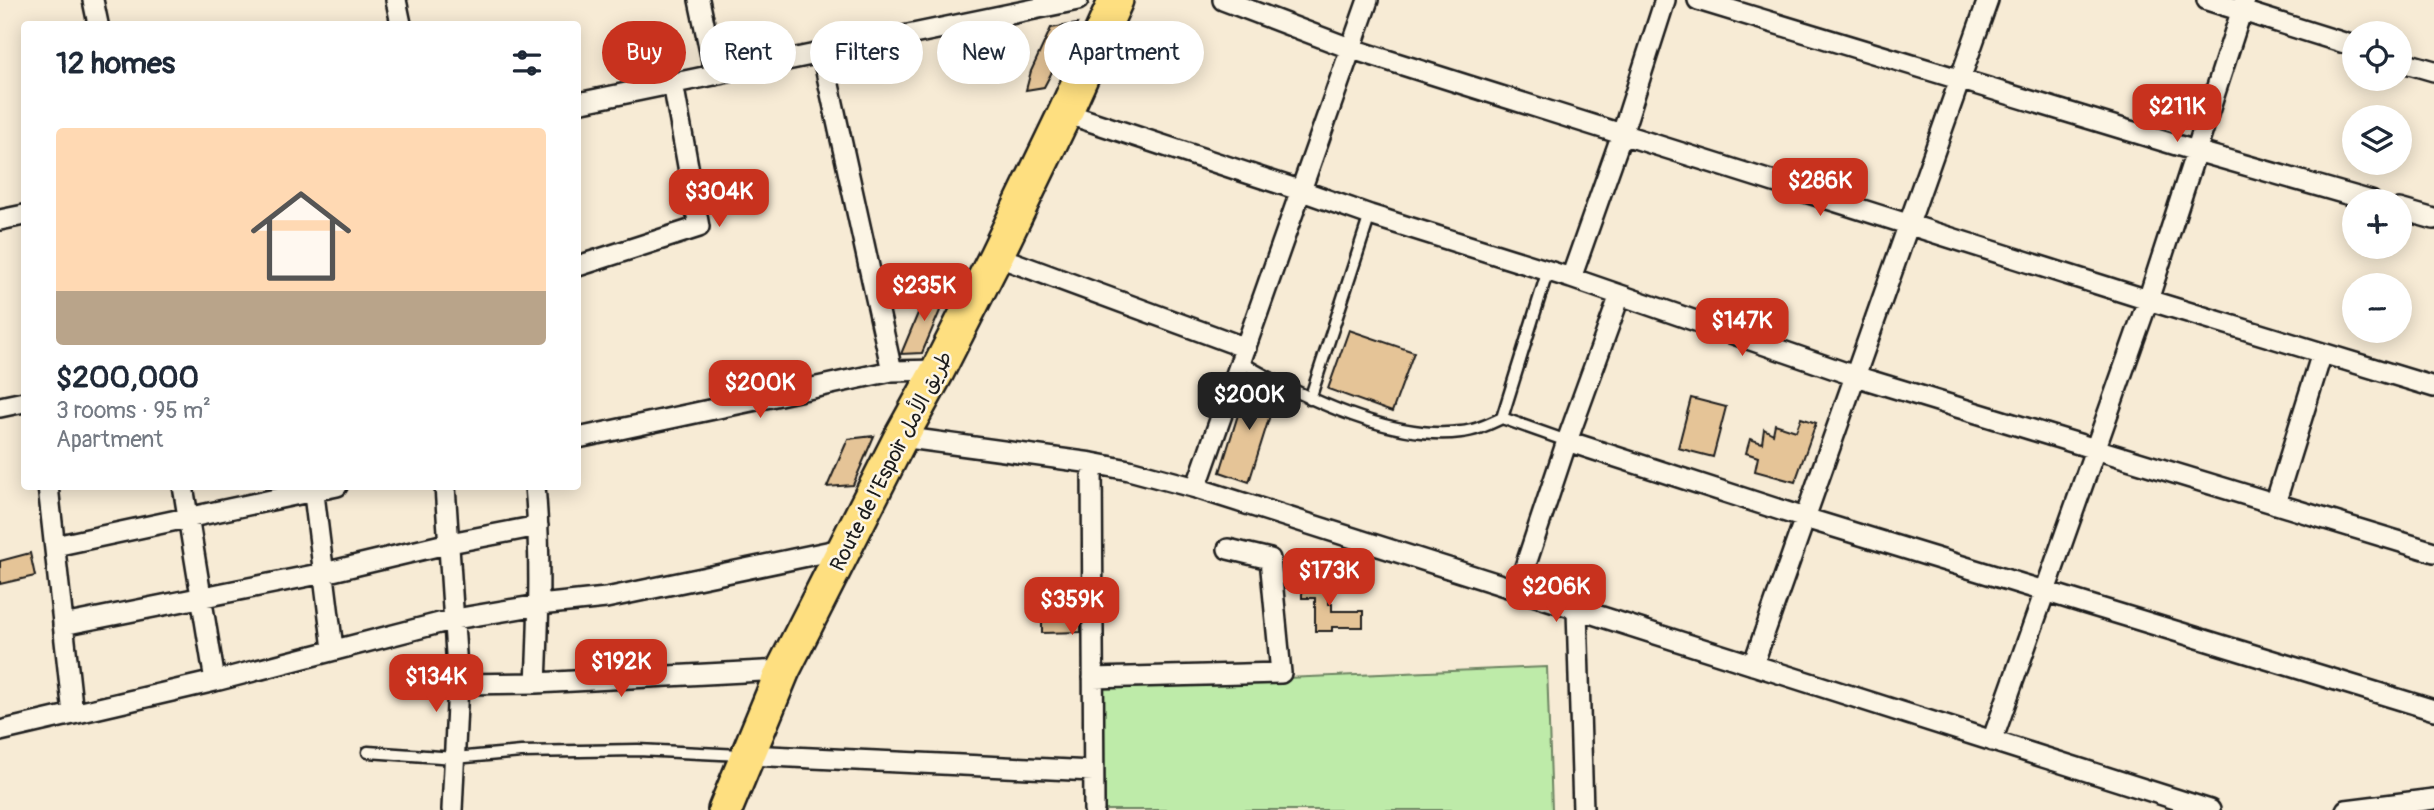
<!DOCTYPE html>
<meta charset="utf-8">
<style>
:root{--surface:#fff;--page:#f6f6f7;--text:#1f2937;--muted:#747a83;--accent:#c8321e}
body{margin:0;font-family:Pangolin,"Playpen Sans Arabic",sans-serif;background:var(--page);color:var(--text);height:100vh;display:flex;flex-direction:column;font-size:26px;white-space:nowrap}
*{box-sizing:border-box;margin:0}
p{font-size:23px;color:var(--muted)}
.icon{flex:none;width:38px;height:38px;fill:none;stroke:currentColor;stroke-width:2;stroke-linecap:round;stroke-linejoin:round}
.map{position:relative;flex:1;overflow:hidden}
.drawer{position:absolute;left:21px;top:21px;width:560px;height:469px;display:flex;flex-direction:column;background:var(--surface);border-radius:7px;box-shadow:0 4px 18px #0003}
.drawer>*{flex:none}
.banner{position:absolute;left:602px;top:21px;width:665px;height:63px;display:flex;gap:14px}
.fabs{position:absolute;left:2342px;top:21px;display:grid;gap:14px}
.fabs a{display:grid;place-items:center;width:70px;height:70px;border-radius:50%;background:var(--surface);box-shadow:0 4px 18px #0003;font-size:35px}
.price{position:absolute;translate:-50% -60px;padding:0 16px;border-radius:14px;background:var(--accent);color:#fff;font-size:23px;line-height:46px;filter:drop-shadow(0 2px 4px #0008)}
.price::after{content:'';position:absolute;left:50%;top:42px;width:21px;height:16px;margin-left:-10px;background:inherit;clip-path:polygon(0 0,100% 0,50% 100%)}
.price.selected{background:#222;color:#fff}
ul{padding:0;list-style:none}
li{display:grid;align-content:center;gap:14px;height:371px;padding:0 35px}
li span{display:grid;place-items:center;height:217px;border-radius:7px;color:#555}
li>.icon{margin-inline-start:auto}
span .icon{width:126px;height:126px;fill:#fffc;stroke-width:1}
li b{font-size:30px}
h2{display:flex;justify-content:space-between;align-items:center;height:84px;padding:0 35px;font-size:30px}
.pill{padding:0 24px;border-radius:32px;background:var(--surface);box-shadow:0 4px 18px #0003;font-size:24px;line-height:63px}
.pill.selected{background:var(--accent);color:#fff}
.map>svg:first-child{display:block}
.green{fill:#beeba9;stroke:#6d8462;stroke-width:2}
.building{fill:#e5c497;stroke:#1c1c1c;stroke-width:2}
.lines{fill:none;stroke-linecap:round;stroke-linejoin:round}
.service-casing{stroke:#1c1c1c;stroke-width:15}
.minor-casing{stroke:#1c1c1c;stroke-width:24}
.trunk-casing{stroke:#1c1c1c;stroke-width:38}
.service{stroke:#fcf5e5;stroke-width:10}
.minor{stroke:#fcf5e5;stroke-width:19}
.trunk{stroke:#fedf80;stroke-width:33}
.labels{text-anchor:middle;stroke-width:5;stroke-linejoin:round;paint-order:stroke}
.street-label{font-size:21px;fill:#1c1c1c;stroke:#fcf5e5}
</style>
<div class="map">
<svg width="2434" height="810" viewBox="0 0 2434 810">
<rect width="100%" height="100%" fill="#f7ebd5"/>
<filter id="ink" filterUnits="userSpaceOnUse"><feTurbulence type="fractalNoise" baseFrequency=".0143" numOctaves="2"/><feDisplacementMap in="SourceGraphic" scale="14" xChannelSelector="R" yChannelSelector="G"/><feConvolveMatrix kernelMatrix="1 2 1 2 8 2 1 2 1" color-interpolation-filters="sRGB"/></filter>
<g filter="url(#ink)">
<path class="green" d="M1547,667l5,143h-447l-5,-124z"/>
<path class="building" d="M1077,24l-33,63 -18,3 5,-19 20,-43z
M948,292l-26,61 -21,1 25,-60z
M1349,330l65,22 -22,60 -64,-23z
M1249,380l28,13 -28,89 -29,-10z
M1691,398l35,9 -13,50 -35,-9z
M1801,418l15,5 -21,59 -40,-11 3,-14 -12,-4 4,-14 12,4 2,-14 9,5 2,-10 21,7z
M874,436l-21,49 -26,2 21,-48z
M30,553l5,23 -35,8v-23z
M1302,581h27v23h3v7h31v16h-31v4h-17v-33h-13z
M1081,616v16l-39,1v-16z"/>
<g class="lines">
<g class="service-casing">
<path id="service" d="M1241,362c59,34 150,79 220,70 14,-1 28,-8 41,-14l65,23
M1310,399l60,-184
M1502,418l46,-148
M368,752l87,6 66,-6 117,-2 103,5"/>
</g>
<g class="minor-casing">
<path id="minor" d="M93,0l5,24
M396,0l5,24
M699,0l16,75
M1223,0l129,49 796,251 286,87
M1698,0l498,151 175,50
M2207,0l147,46
M822,53l70,318
M2399,61l35,10
M578,103l500,-103
M1065,113l237,78 68,24 201,63 284,98 579,176
M2399,209l35,10
M0,220l24,-5
M996,256l250,92
M578,266l121,-39 -26,-144
M1571,278l51,-144 43,-134
M0,407l24,-5
M901,437l191,26 37,7 67,18 1014,322
M578,438l314,-67 46,-1
M1567,441l238,77 629,192
M1092,463l2,347
M48,486l25,228
M183,486l32,195
M313,486l20,163
M445,486l13,198 -6,126
M535,486c6,66 4,131 1,197
M1196,488l172,-488
M2275,504l47,-151
M55,546l282,-60
M1517,591l50,-150 53,-146
M1577,610l6,200
M63,625l261,-52 126,-30 88,-17
M1753,665l235,-665
M1093,678l188,-5 -11,-114 -42,-10
M458,684l78,-1 247,-13
M0,731l215,-50 240,-62 84,-14 67,-7 240,-50
M1992,741l156,-441 97,-300
M748,755l345,16
M2346,810l88,-11"/>
</g>
<g class="trunk-casing">
<path id="trunk" d="M725,810l58,-140 118,-233 37,-67 58,-114 69,-143 51,-113"/>
</g>
<use href="#service" class="service"/>
<use href="#minor" class="minor"/>
<use href="#trunk" class="trunk"/>
</g>
</g>
<g class="labels">
<g class="street-label">
<text transform="translate(891 461) rotate(-63)" y="7">Route de l’Espoir طريق الأمل</text>
</g>
</g>
</svg>
<div class="fabs">
<a><svg class="icon" aria-label="locate" viewBox="0 0 24 24"><circle cx="12" cy="12" r="6"/><path d="M12 2v4M12 18v4M2 12h4M18 12h4"/></svg></a>
<a><svg class="icon" aria-label="layers" viewBox="0 0 24 24"><path d="M12 4l9 5-9 5-9-5zM3 14l9 5 9-5"/></svg></a>
<a>+</a>
<a>−</a>
</div>
<b class="price" style="left:2177px;top:144px">$211K</b>
<b class="price" style="left:1820px;top:218px">$286K</b>
<b class="price" style="left:719px;top:229px">$304K</b>
<b class="price" style="left:924px;top:323px">$235K</b>
<b class="price" style="left:1742px;top:358px">$147K</b>
<b class="price" style="left:760px;top:420px">$200K</b>
<b class="price selected" style="left:1249px;top:432px">$200K</b>
<b class="price" style="left:1329px;top:608px">$173K</b>
<b class="price" style="left:1556px;top:624px">$206K</b>
<b class="price" style="left:1072px;top:637px">$359K</b>
<b class="price" style="left:621px;top:699px">$192K</b>
<b class="price" style="left:436px;top:714px">$134K</b>
<div class="banner">
<a class="pill selected">Buy</a>
<a class="pill">Rent</a>
<a class="pill">Filters</a>
<a class="pill">New</a>
<a class="pill">Apartment</a>
</div>
<section class="drawer">
<h2>12 homes<svg class="icon" aria-label="filters" viewBox="0 0 24 24"><path d="M4 7h16M4 17h16"/><circle cx="9" cy="7" r="2"/><circle cx="15" cy="17" r="2"/></svg></h2>
<ul>
<li><span style="background:linear-gradient(#ffd9b3 75%,#b9a48a 0)"><svg class="icon" aria-label="home" viewBox="0 0 24 24"><path d="M3 11l9-7 9 7M6 9v11h12V9"/></svg></span><div><b>$200,000</b><p>3 rooms · 95 m²</p><p>Apartment</p></div></li>
</ul>
</section>
</div>
